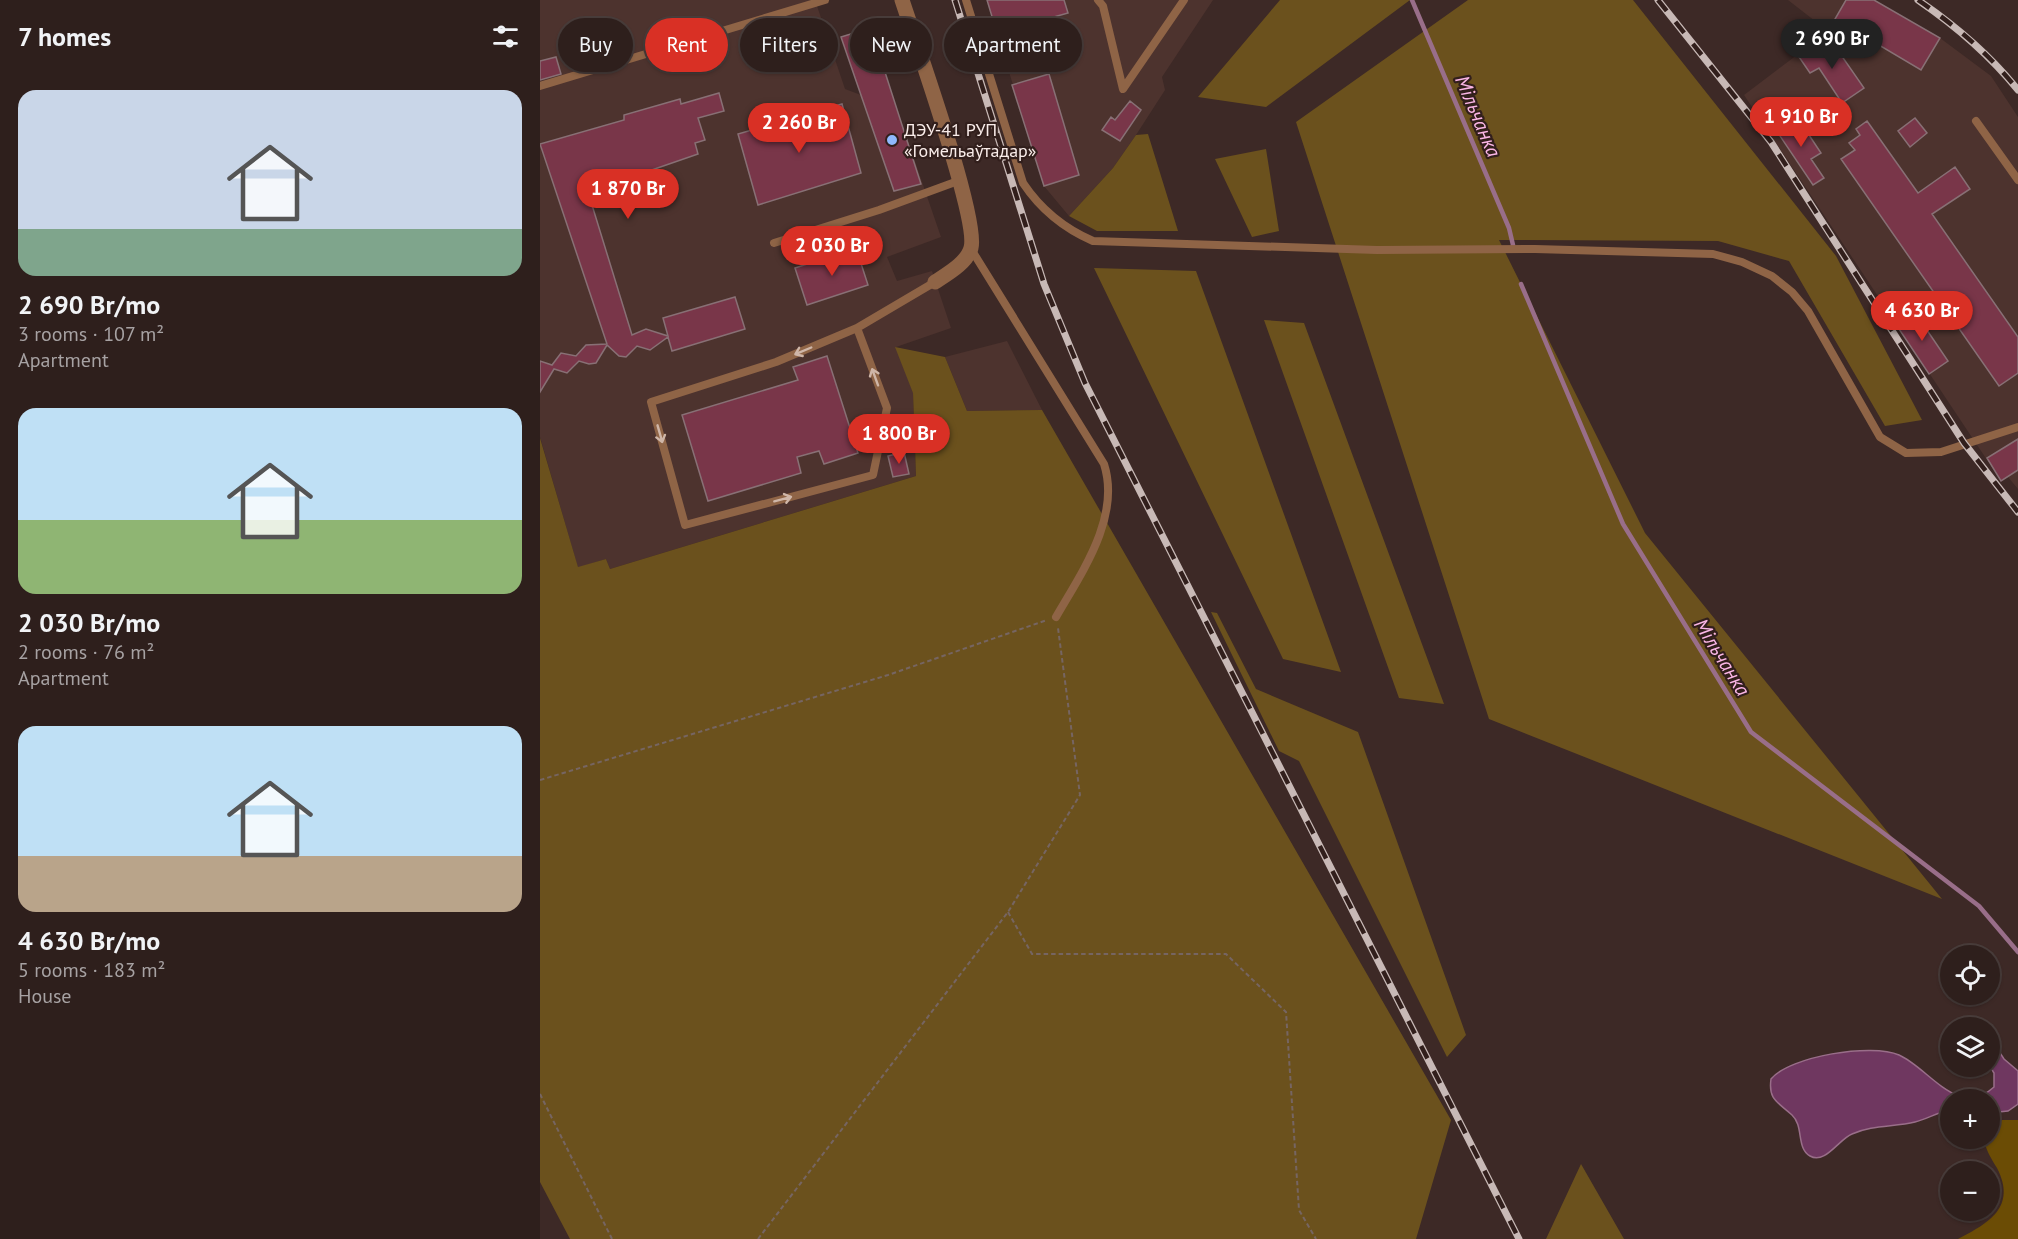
<!DOCTYPE html>
<meta charset="utf-8">
<style>
:root{--surface:#2e1f1c;--page:#362725;--text:#f1f3f6;--muted:#a7a2a3;--line:#493d3b;--accent:#d93025}
body{margin:0;font-family:"PT Sans",sans-serif;background:var(--page);color:var(--text);height:100vh;display:flex;flex-direction:column;font-size:22px;white-space:nowrap}
*{box-sizing:border-box;margin:0}
p{font-size:20px;color:var(--muted)}
.icon{flex:none;width:33px;height:33px;fill:none;stroke:currentColor;stroke-width:2;stroke-linecap:round;stroke-linejoin:round}
.map{position:relative;flex:1;overflow:hidden}
.details{display:flex;flex-direction:column;background:var(--surface);width:540px}
.details>*{flex:none}
.top-card{position:absolute;left:18px;top:18px;width:570px;height:54px;display:flex;gap:12px}
.fabs{position:absolute;left:1400px;top:945px;display:grid;gap:12px}
.fabs a{display:grid;place-items:center;width:60px;height:60px;border-radius:50%;background:var(--surface);box-shadow:0 2px 4px #0004,0 0 0 2px var(--line);font-size:30px}
.price{position:absolute;translate:-50% -51px;padding:0 14px;border-radius:21px;background:var(--accent);color:#fff;font-size:20px;line-height:39px;filter:drop-shadow(0 2px 3px #0008)}
.price::after{content:'';position:absolute;left:50%;top:36px;width:18px;height:14px;margin-left:-9px;background:inherit;clip-path:polygon(0 0,100% 0,50% 100%)}
.price.on{background:#222;color:#fff}
ul{padding:0;list-style:none}
li{display:grid;align-content:center;gap:12px;height:318px;padding:0 18px}
li span{display:grid;place-items:center;height:186px;border-radius:18px;color:#555}
li>.icon{margin-inline-start:auto}
span .icon{width:108px;height:108px;fill:#fffc;stroke-width:1}
li b{font-size:26px}
h2{display:flex;justify-content:space-between;align-items:center;height:72px;padding:0 18px;font-size:26px}
.chip{padding:0 21px;border-radius:27px;background:var(--surface);box-shadow:0 2px 4px #0004,0 0 0 2px var(--line);font-size:21px;line-height:54px}
.chip.on{background:var(--accent);color:#fff}
main{display:flex;flex:1;min-height:0}
.map>svg:first-child{display:block}
.built{fill:#4d332e}
.green{fill:#6b4c05}
.forest{fill:#6b511d}
.water{fill:#6f3760;stroke:#996e89;stroke-width:1.5}
.lines{fill:none;stroke-linecap:round;stroke-linejoin:round}
.stream{stroke:#996e89;stroke-width:4.5}
.building{fill:#793649;stroke:#887075;stroke-width:1.5}
.path{stroke:#766562;stroke-width:2;stroke-dasharray:4.5 3;stroke-linecap:butt}
.lane{stroke:#8f6446;stroke-width:8}
.street{stroke:#8f6446;stroke-width:15}
.rail-casing{stroke:#c8b9b6;stroke-width:7}
.rail{stroke:#321f1c;stroke-width:4.5;stroke-dasharray:14;stroke-linecap:butt}
.oneway{stroke:#cfb6a8}
.poi-dot{fill:#8fb8fd;stroke:#321f1c;stroke-width:2}
.labels{text-anchor:middle;stroke-width:4.5;stroke-linejoin:round;paint-order:stroke}
.poi-label{font-size:18px;fill:#faedea;stroke:#321f1c;text-anchor:start}
.water-label{font-size:20px;font-style:italic;fill:#fbb6e6;stroke:#321f1c}
</style>
<main>
<section class="details">
<h2>7 homes<svg class="icon" aria-label="filters" viewBox="0 0 24 24"><path d="M4 7h16M4 17h16"/><circle cx="9" cy="7" r="2"/><circle cx="15" cy="17" r="2"/></svg></h2>
<ul>
<li><span style="background:linear-gradient(#c9d6e8 75%,#7fa58c 0)"><svg class="icon" aria-label="home" viewBox="0 0 24 24"><path d="M3 11l9-7 9 7M6 9v11h12V9"/></svg></span><div><b>2 690 Br/mo</b><p>3 rooms · 107 m²</p><p>Apartment</p></div></li>
<li><span style="background:linear-gradient(#bfe0f5 60%,#8fb573 0)"><svg class="icon" aria-label="home" viewBox="0 0 24 24"><path d="M3 11l9-7 9 7M6 9v11h12V9"/></svg></span><div><b>2 030 Br/mo</b><p>2 rooms · 76 m²</p><p>Apartment</p></div></li>
<li><span style="background:linear-gradient(#bfe0f5 70%,#b9a48a 0)"><svg class="icon" aria-label="home" viewBox="0 0 24 24"><path d="M3 11l9-7 9 7M6 9v11h12V9"/></svg></span><div><b>4 630 Br/mo</b><p>5 rooms · 183 m²</p><p>House</p></div></li>
</ul>
</section>
<div class="map">
<svg width="1478" height="1239" viewBox="0 0 1478 1239">
<rect width="100%" height="100%" fill="#3d2926"/>
<path class="built" d="M0,0h275l30,89 16,6 28,-9 52,151 -54,20 10,24 35,-10 19,57 -55,19 17,45 3,84 -306,93 -4,-10 -28,9 -38,-131z
M447,0h226l-51,77 3,13 -29,45 -23,33 -44,48 -25,-30z
M1248,0h86l66,38 51,38 27,41v372l-10,-12 -7,4 -257,-386 74,-56 6,-11z
M467,341l35,69 -75,1 -22,-54z"/>
<path class="green" d="M1458,1120h20v119h-60c31,-16 59,-32 39,-71 -6,-10 -11,-17 -13,-29l5,-1v-14z"/>
<path class="forest" d="M740,0h130l-144,107 -68,-10z
M928,0h165l203,256 86,164 -37,6 -96,-165 -71,-20 -219,-1 146,293 297,366 -453,-180 -193,-597z
M608,134l30,97h-81l-28,-15 44,-48 23,-33z
M726,149l13,82 -27,6 -37,-78z
M554,268l102,3 145,401 -58,-13z
M724,320l40,3 140,381 -45,-6z
M355,347l50,10 22,54 75,-1 409,710 -35,119h-846l-30,-57v-744l38,129 28,-8 4,10 306,-93 -3,-83z
M671,612l6,1 39,76 102,43 108,303 -19,22 -148,-296 -20,-10z
M1041,1164l43,75h-78z"/>
<path class="water" d="M1449,1036l15,23 14,12v33l-10,7 -19,2v-13h-39v10c-12,2 -23,9 -35,12 -21,5 -43,3 -63,12 -13,5 -27,31 -42,22 -14,-8 -6,-30 -18,-41 -14,-13 -24,-15 -21,-36 19,-23 101,-36 128,-24 30,13 59,65 95,32v-14l-5,-8z"/>
<g class="lines">
<path class="stream" d="M872,0l97,228 4,17
M981,284l102,240 128,208 228,174 39,46"/>
</g>
<path class="building" d="M447,0h77l4,13 -71,20z
M1306,0h28l66,38 -19,32 -86,-51z
M142,22l5,13 -14,4 -4,-13z
M340,25l12,42 -8,2 37,115 -27,7 -53,-154z
M251,28l6,18 -33,11 -6,-18z
M1278,39l12,19 9,-6 25,36 -22,15 -23,-35 -9,5 -13,-19z
M16,57l5,17 -21,6v-19z
M509,74l30,101 -35,11 -32,-101z
M179,93l5,18 -26,7 7,22 -10,3 3,11 -110,38 44,143 14,-6 22,7 -5,-18 72,-21 10,32 -73,22 -4,-14 -18,13 -13,-4 -11,11 -7,-1 -12,-11 -11,18 -7,1 -10,-3 -12,12 -13,-4 -14,23v-31l12,4 9,-12 15,3 10,-11 21,-1 -67,-200 84,-24v-5l56,-16 1,5z
M590,101l11,9 -21,31 -18,-11 9,-13 4,3z
M302,104l19,69 -103,32 -20,-71z
M1257,117l24,36 -10,6 13,19 -11,7 -37,-55z
M1375,118l12,15 -17,14 -12,-16z
M1327,121l51,72 37,-26 15,22 -38,25 86,123v36l-19,13 -158,-227 14,-9 -6,-7 11,-8 -4,-6z
M316,248l12,37 -61,20 -12,-37z
M1374,311l34,50 -19,13 -34,-51z
M287,356l31,97 -34,11 -5,-13 -22,6 4,16 -93,28 -26,-86 116,-35 -5,-13z
M367,425l5,24 -15,4 -6,-24z
M1478,439v31l-17,11 -14,-23z
M364,452l5,22 -16,3 -5,-21z"/>
<g class="lines">
<path class="path" d="M0,780l348,-105 159,-55
M468,912l24,42h194l60,58 13,198 17,29
M0,1094l72,145
M218,1239l250,-327 72,-117 -22,-167"/>
<path class="lane" d="M426,0l57,183c18,27 40,45 70,58l284,9 158,-1 178,5 29,8 30,14 20,16 16,19 72,126 26,16 35,-1 77,-25
M558,0l5,6 20,83 61,-89
M0,86l285,-86
M1436,121l42,59
M234,243l105,-33 79,-29
M431,249l133,215c17,53 -22,108 -48,153
M317,328l30,80 -14,67 -188,50 -34,-123 125,-40 81,-34 78,-46"/>
<path class="street" d="M362,0c13,40 77,219 69,248 -4,15 -24,26 -36,34"/>
<g class="rail-casing">
<path id="rail" d="M415,0l89,284 41,99 434,856
M1118,0l113,142 193,301 54,69
M1378,0c38,26 71,54 100,90"/>
</g>
<use href="#rail" class="rail"/>
</g>
<defs><path id="oneway-shaft" d="M-6 0H5M1.5-3L5.5 0L1.5 3" fill="none" stroke-width="1.6" stroke-linecap="round" stroke-linejoin="round" transform="scale(1.5)"/></defs>
<g class="oneway">
<use href="#oneway-shaft" transform="translate(263 351) rotate(157)"/>
<use href="#oneway-shaft" transform="translate(335 377) rotate(-110)"/>
<use href="#oneway-shaft" transform="translate(120 434) rotate(74)"/>
<use href="#oneway-shaft" transform="translate(243 499) rotate(-15)"/>
</g>
<circle class="poi-dot" cx="352" cy="140" r="6"/>
<g class="labels">
<g class="poi-label">
<text x="364" y="136">ДЭУ-41 РУП<tspan x="364" dy="21">«Гомельаўтадар»</tspan></text>
</g>
<g class="water-label">
<text transform="translate(938 116) rotate(67)" y="7">Мільчанка</text>
<text transform="translate(1182 657) rotate(58)" y="7">Мільчанка</text>
</g>
</g>
</svg>
<div class="fabs">
<a><svg class="icon" aria-label="locate" viewBox="0 0 24 24"><circle cx="12" cy="12" r="6"/><path d="M12 2v4M12 18v4M2 12h4M18 12h4"/></svg></a>
<a><svg class="icon" aria-label="layers" viewBox="0 0 24 24"><path d="M12 4l9 5-9 5-9-5zM3 14l9 5 9-5"/></svg></a>
<a>+</a>
<a>−</a>
</div>
<b class="price on" style="left:1292px;top:70px">2 690 Br</b>
<b class="price" style="left:1261px;top:148px">1 910 Br</b>
<b class="price" style="left:259px;top:154px">2 260 Br</b>
<b class="price" style="left:88px;top:220px">1 870 Br</b>
<b class="price" style="left:292px;top:277px">2 030 Br</b>
<b class="price" style="left:1382px;top:342px">4 630 Br</b>
<b class="price" style="left:359px;top:465px">1 800 Br</b>
<div class="top-card">
<a class="chip">Buy</a>
<a class="chip on">Rent</a>
<a class="chip">Filters</a>
<a class="chip">New</a>
<a class="chip">Apartment</a>
</div>
</div>
</main>
